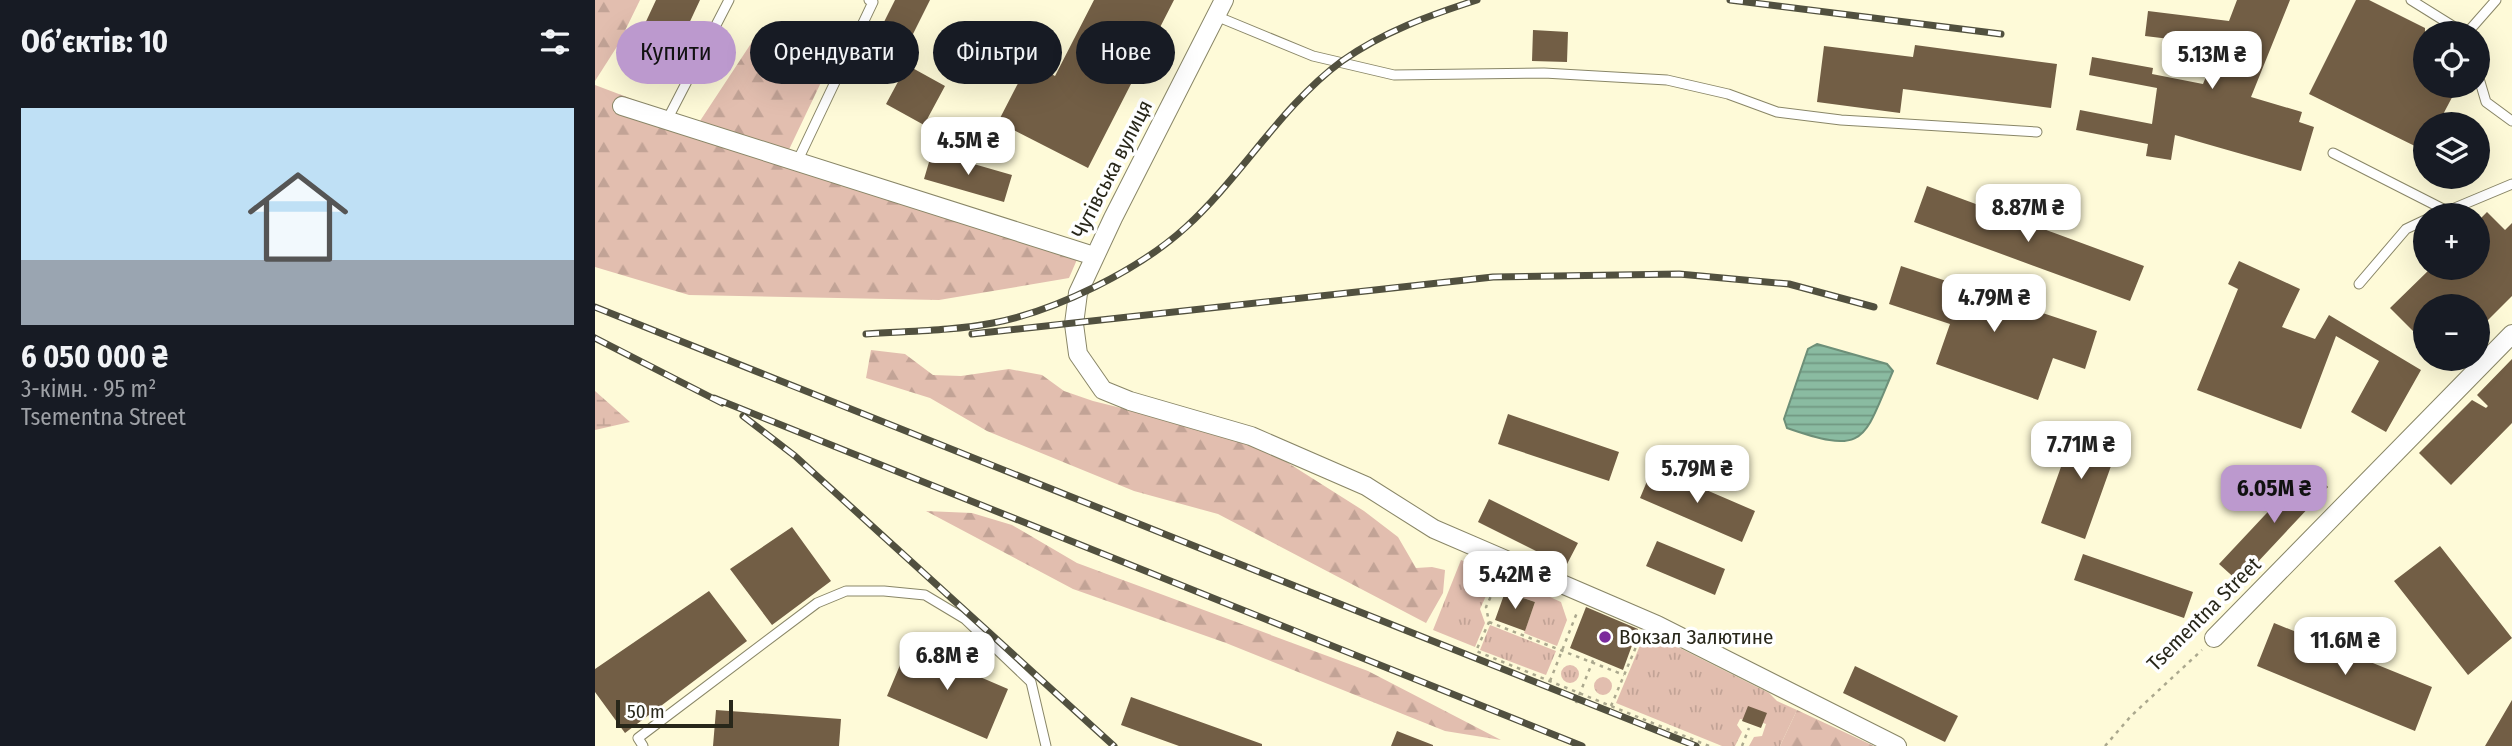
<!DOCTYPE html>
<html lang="uk">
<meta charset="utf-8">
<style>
:root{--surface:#171b24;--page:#242831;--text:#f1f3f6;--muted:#9ea1a6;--accent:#bc99ce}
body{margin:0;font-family:"Fira Sans Condensed",sans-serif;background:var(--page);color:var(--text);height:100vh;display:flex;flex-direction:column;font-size:26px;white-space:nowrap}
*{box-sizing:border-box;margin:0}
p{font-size:23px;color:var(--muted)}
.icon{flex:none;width:38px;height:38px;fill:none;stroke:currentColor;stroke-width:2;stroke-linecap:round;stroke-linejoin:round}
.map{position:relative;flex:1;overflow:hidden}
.drawer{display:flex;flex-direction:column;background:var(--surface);width:595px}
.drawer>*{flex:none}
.guide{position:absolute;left:21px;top:21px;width:665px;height:63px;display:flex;gap:14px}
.tools{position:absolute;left:1818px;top:21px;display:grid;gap:14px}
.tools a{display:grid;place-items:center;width:77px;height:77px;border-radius:50%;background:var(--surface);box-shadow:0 7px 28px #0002;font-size:35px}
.scale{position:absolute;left:21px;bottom:18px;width:117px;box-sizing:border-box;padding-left:7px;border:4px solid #28271a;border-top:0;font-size:19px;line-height:24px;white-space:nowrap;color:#28271a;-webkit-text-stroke:5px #fff;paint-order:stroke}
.price{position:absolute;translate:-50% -60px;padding:0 16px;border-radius:14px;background:#fff;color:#222;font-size:23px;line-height:46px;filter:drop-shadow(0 2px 4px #0008)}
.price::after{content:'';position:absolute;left:50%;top:42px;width:21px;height:16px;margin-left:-10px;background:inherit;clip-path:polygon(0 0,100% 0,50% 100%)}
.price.selected{background:var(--accent);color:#111}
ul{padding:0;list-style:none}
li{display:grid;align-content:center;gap:14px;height:371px;padding:0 21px}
li span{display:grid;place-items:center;height:217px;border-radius:0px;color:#555}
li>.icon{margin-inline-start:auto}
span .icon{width:126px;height:126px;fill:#fffc;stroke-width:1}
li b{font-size:30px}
h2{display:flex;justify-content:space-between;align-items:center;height:84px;padding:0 21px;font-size:30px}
.pill{padding:0 24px;border-radius:32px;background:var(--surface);box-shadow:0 7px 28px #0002;font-size:24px;line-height:63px}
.pill.selected{background:var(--accent);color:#111}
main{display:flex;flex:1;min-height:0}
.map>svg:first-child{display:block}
.grass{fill:url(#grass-tufts)}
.forest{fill:url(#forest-firs)}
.wetland{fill:url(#wetland-marsh)}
.water{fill:url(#water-rules);stroke:#6d8f78;stroke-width:2}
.building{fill:#725e45}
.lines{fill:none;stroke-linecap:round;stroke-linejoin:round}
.service-casing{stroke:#898667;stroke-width:11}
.minor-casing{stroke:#898667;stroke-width:20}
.path{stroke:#aba88e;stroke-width:2.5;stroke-dasharray:3.5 5;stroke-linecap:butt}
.service{stroke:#fff;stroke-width:9}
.minor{stroke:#fff;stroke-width:18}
.rail-casing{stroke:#51503f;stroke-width:7}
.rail{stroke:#fff;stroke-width:4.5;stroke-dasharray:13;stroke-linecap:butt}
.poi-dot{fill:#7b2b9c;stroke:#fff;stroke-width:2.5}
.labels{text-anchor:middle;stroke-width:7;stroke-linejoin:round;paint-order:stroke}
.street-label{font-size:21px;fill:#28271a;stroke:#fff}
.poi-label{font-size:21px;fill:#28271a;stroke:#fff;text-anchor:start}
</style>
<main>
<section class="drawer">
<h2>Об’єктів: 10<svg class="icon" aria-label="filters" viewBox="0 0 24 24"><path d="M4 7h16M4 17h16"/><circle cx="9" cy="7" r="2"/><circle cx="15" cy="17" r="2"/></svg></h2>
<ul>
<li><span style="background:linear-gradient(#bfe0f5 70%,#9aa5b1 0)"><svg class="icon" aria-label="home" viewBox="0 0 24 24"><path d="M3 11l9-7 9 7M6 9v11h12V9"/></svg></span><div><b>6 050 000 ₴</b><p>3-кімн. · 95 m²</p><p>Tsementna Street</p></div></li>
</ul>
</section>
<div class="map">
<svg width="1917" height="746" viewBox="0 0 1917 746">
<defs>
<pattern id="grass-tufts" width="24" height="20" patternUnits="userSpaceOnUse" patternTransform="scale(1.75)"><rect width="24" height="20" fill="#e2beaf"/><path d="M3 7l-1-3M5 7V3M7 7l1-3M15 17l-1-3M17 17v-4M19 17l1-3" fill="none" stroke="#c2a396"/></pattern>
<pattern id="forest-firs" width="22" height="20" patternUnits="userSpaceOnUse" patternTransform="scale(1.75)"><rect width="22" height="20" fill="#e2beaf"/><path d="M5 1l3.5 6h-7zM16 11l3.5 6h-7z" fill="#c2a396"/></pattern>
<pattern id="wetland-marsh" width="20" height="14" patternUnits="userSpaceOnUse" patternTransform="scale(1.75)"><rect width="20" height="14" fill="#e2beaf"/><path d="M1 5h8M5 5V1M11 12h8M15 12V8" fill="none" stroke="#c2a396"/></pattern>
<pattern id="water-rules" width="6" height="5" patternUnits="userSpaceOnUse" patternTransform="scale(1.75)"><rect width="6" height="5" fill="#8abba1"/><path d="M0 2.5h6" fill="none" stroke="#719882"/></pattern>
</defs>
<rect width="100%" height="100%" fill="#fefad8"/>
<path class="grass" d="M866,560l35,14 -16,35 5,14 -10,24 -42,-17z
M911,577l55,25 6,18 -10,26 -33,-13 11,-31 -32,-12z
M895,625l66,26 -10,24 -66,-25z
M1051,631l123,62 8,8 20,9 -17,36h-31l5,-9 8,-1 4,-12 -3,-1 -23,-4 -3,6 5,7 -7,14h-13l-106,-43z
M966 674a9 9 0 1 1 18 0a9 9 0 1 1-18 0Z
M999 686a9 9 0 1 1 18 0a9 9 0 1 1-18 0Z"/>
<path class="forest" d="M0,0h45l-22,45 -23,36z
M157,42l73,32 -41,86 298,88 -13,30 -130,22 -250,-5 -94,-28v-182l103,39z
M276,350l34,4 28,21 28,1 48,-7 33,6 22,16 29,10 145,36 28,12 98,62 34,26 18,31 16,-1 13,3 -2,23 -17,30 -208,-109 -84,-23 -147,-60 -57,-33 -64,-20z
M331,511l46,2 40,12 65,38 291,108 133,69 -56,-9 -219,-88 -153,-54z
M1202,710l77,36h-94z"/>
<path class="wetland" d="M0,391l35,31 -35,8z"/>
<path class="water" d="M1222,344l70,20 6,7c-30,69 -26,85 -106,57l-3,-9 24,-70z"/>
<path class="building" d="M61,0h44l-35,75 -36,-17z
M300,0h35l-35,70 -28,-14z
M499,0h80l-86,168 -90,-46 31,-60 26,14z
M1642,0h53l-39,97 51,15 -3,10 15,5 -13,44 -126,-36 -4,25 -25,-4 2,-12 -72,-14 4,-20 72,14 5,-36 -68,-13 3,-18 61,11 -1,6 51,10 16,-39 -74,-9 3,-25 81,10z
M1761,0h13l56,28v58h33l-20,38h-13v27l-116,-57z
M938,30l35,2 -1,30 -35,-1z
M1320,45l142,19 -6,44 -148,-19 -3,24 -83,-11 7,-56 89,11z
M312,65l38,21 -21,39 -38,-21z
M337,152l80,23 -8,27 -80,-23z
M1332,186l217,80 -14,35 -216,-79z
M1892,212l18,18 7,-7v73l-34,34v-24h-53v37l-35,-35 41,-40h47v-47z
M1644,261l61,28 -18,38 33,12 14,-24 92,55 -35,62 -35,-20 28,-51 -43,-25 -35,93 -104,-39 41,-101 -10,-5z
M1306,266l196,65 -12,38 -32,-11 -15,42 -102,-36 14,-40 -61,-20z
M1917,359v64l-61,62 -32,-32 53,-53 14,8 2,-2 -11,-11z
M913,414l111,38 -10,29 -111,-37z
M1482,422l44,16 -36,101 -44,-16z
M1058,467l102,44 -13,31 -102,-44z
M1714,468l19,19 -89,95 -20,-18z
M894,499l89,44 -12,23 -88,-44z
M197,527l39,54 -59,44 -42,-56z
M1062,541l68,28 -10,26 -69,-29z
M1845,546l72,92 -44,37 -74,-94z
M1488,554l110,38 -9,26 -110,-38z
M114,591l38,50 -122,92 -30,-41v-23z
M910,592l30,10 -10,29 -30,-11z
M991,607l52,22 -15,41 -53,-22z
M1679,623l158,64 -17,44 -158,-65z
M313,646l100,43 -21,50 -100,-43z
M1260,666l103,50 -13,26 -102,-49z
M536,697l131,47v2h-83l-58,-21z
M1917,700v46h-27z
M1153,706l19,7 -6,15 -19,-7z
M121,710l125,9 -2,27h-126z
M802,731l36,14v1h-42z"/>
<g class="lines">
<g class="service-casing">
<path id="service" d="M1816,0l53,33
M621,16l97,40 81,19 150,-2 123,7 61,14 49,18 64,8 196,12
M1872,33l29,-33
M1883,75l8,27 26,19
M72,120l62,-120
M1738,153l114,58
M202,162l76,-160 -4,-2
M1843,215l74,-31
M1764,284l47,-55 19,-9
M48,746l-5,-8 179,-135 29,-12h38l41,4 40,24 66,63 15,64"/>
</g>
<g class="minor-casing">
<path id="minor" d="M629,0l-111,218 -35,75 -4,31 4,30 25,36 27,11 121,35 115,50 68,43 223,96 240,121
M27,106l472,150
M1619,638l298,-304"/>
</g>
<path class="path" d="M906,574l-15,33 3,15 -13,29 233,95
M894,622l135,53
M955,681l28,-71
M981,703l18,-45
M1016,706l30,-71
M1147,746l7,-18
M1510,746l26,-30 71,-66"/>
<use href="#service" class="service"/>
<use href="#minor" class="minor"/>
<g class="rail-casing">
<path id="rail" d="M1135,0l271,34
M0,307l1101,439
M271,334c43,-3 86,-3 127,-11 63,-12 146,-53 193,-96 56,-51 95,-121 156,-166 41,-29 88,-46 135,-61
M377,334l521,-57 186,-3 110,10 85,23
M0,338l127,65
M119,398l868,348
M148,416l52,40 319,290"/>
</g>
<use href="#rail" class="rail"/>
</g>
<circle class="poi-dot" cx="1010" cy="637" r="7"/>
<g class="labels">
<g class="street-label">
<text transform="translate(517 169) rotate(-63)" y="7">Чутівська вулиця</text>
<text transform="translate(1609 614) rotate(-45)" y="7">Tsementna Street</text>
</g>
<g class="poi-label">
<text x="1024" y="644">Вокзал Залютине</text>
</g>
</g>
</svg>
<div class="tools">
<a><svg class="icon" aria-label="locate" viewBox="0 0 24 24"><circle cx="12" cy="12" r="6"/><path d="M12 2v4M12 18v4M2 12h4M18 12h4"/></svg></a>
<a><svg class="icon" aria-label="layers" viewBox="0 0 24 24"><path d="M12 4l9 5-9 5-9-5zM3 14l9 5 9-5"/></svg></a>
<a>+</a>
<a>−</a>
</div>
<div class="scale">50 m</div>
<b class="price" style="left:1617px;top:91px">5.13M ₴</b>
<b class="price" style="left:373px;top:177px">4.5M ₴</b>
<b class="price" style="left:1433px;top:244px">8.87M ₴</b>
<b class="price" style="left:1399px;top:334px">4.79M ₴</b>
<b class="price" style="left:1486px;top:481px">7.71M ₴</b>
<b class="price" style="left:1102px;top:505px">5.79M ₴</b>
<b class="price selected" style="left:1679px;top:525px">6.05M ₴</b>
<b class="price" style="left:920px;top:611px">5.42M ₴</b>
<b class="price" style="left:1750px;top:677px">11.6M ₴</b>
<b class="price" style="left:352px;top:692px">6.8M ₴</b>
<div class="guide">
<a class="pill selected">Купити</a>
<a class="pill">Орендувати</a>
<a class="pill">Фільтри</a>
<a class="pill">Нове</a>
</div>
</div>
</main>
